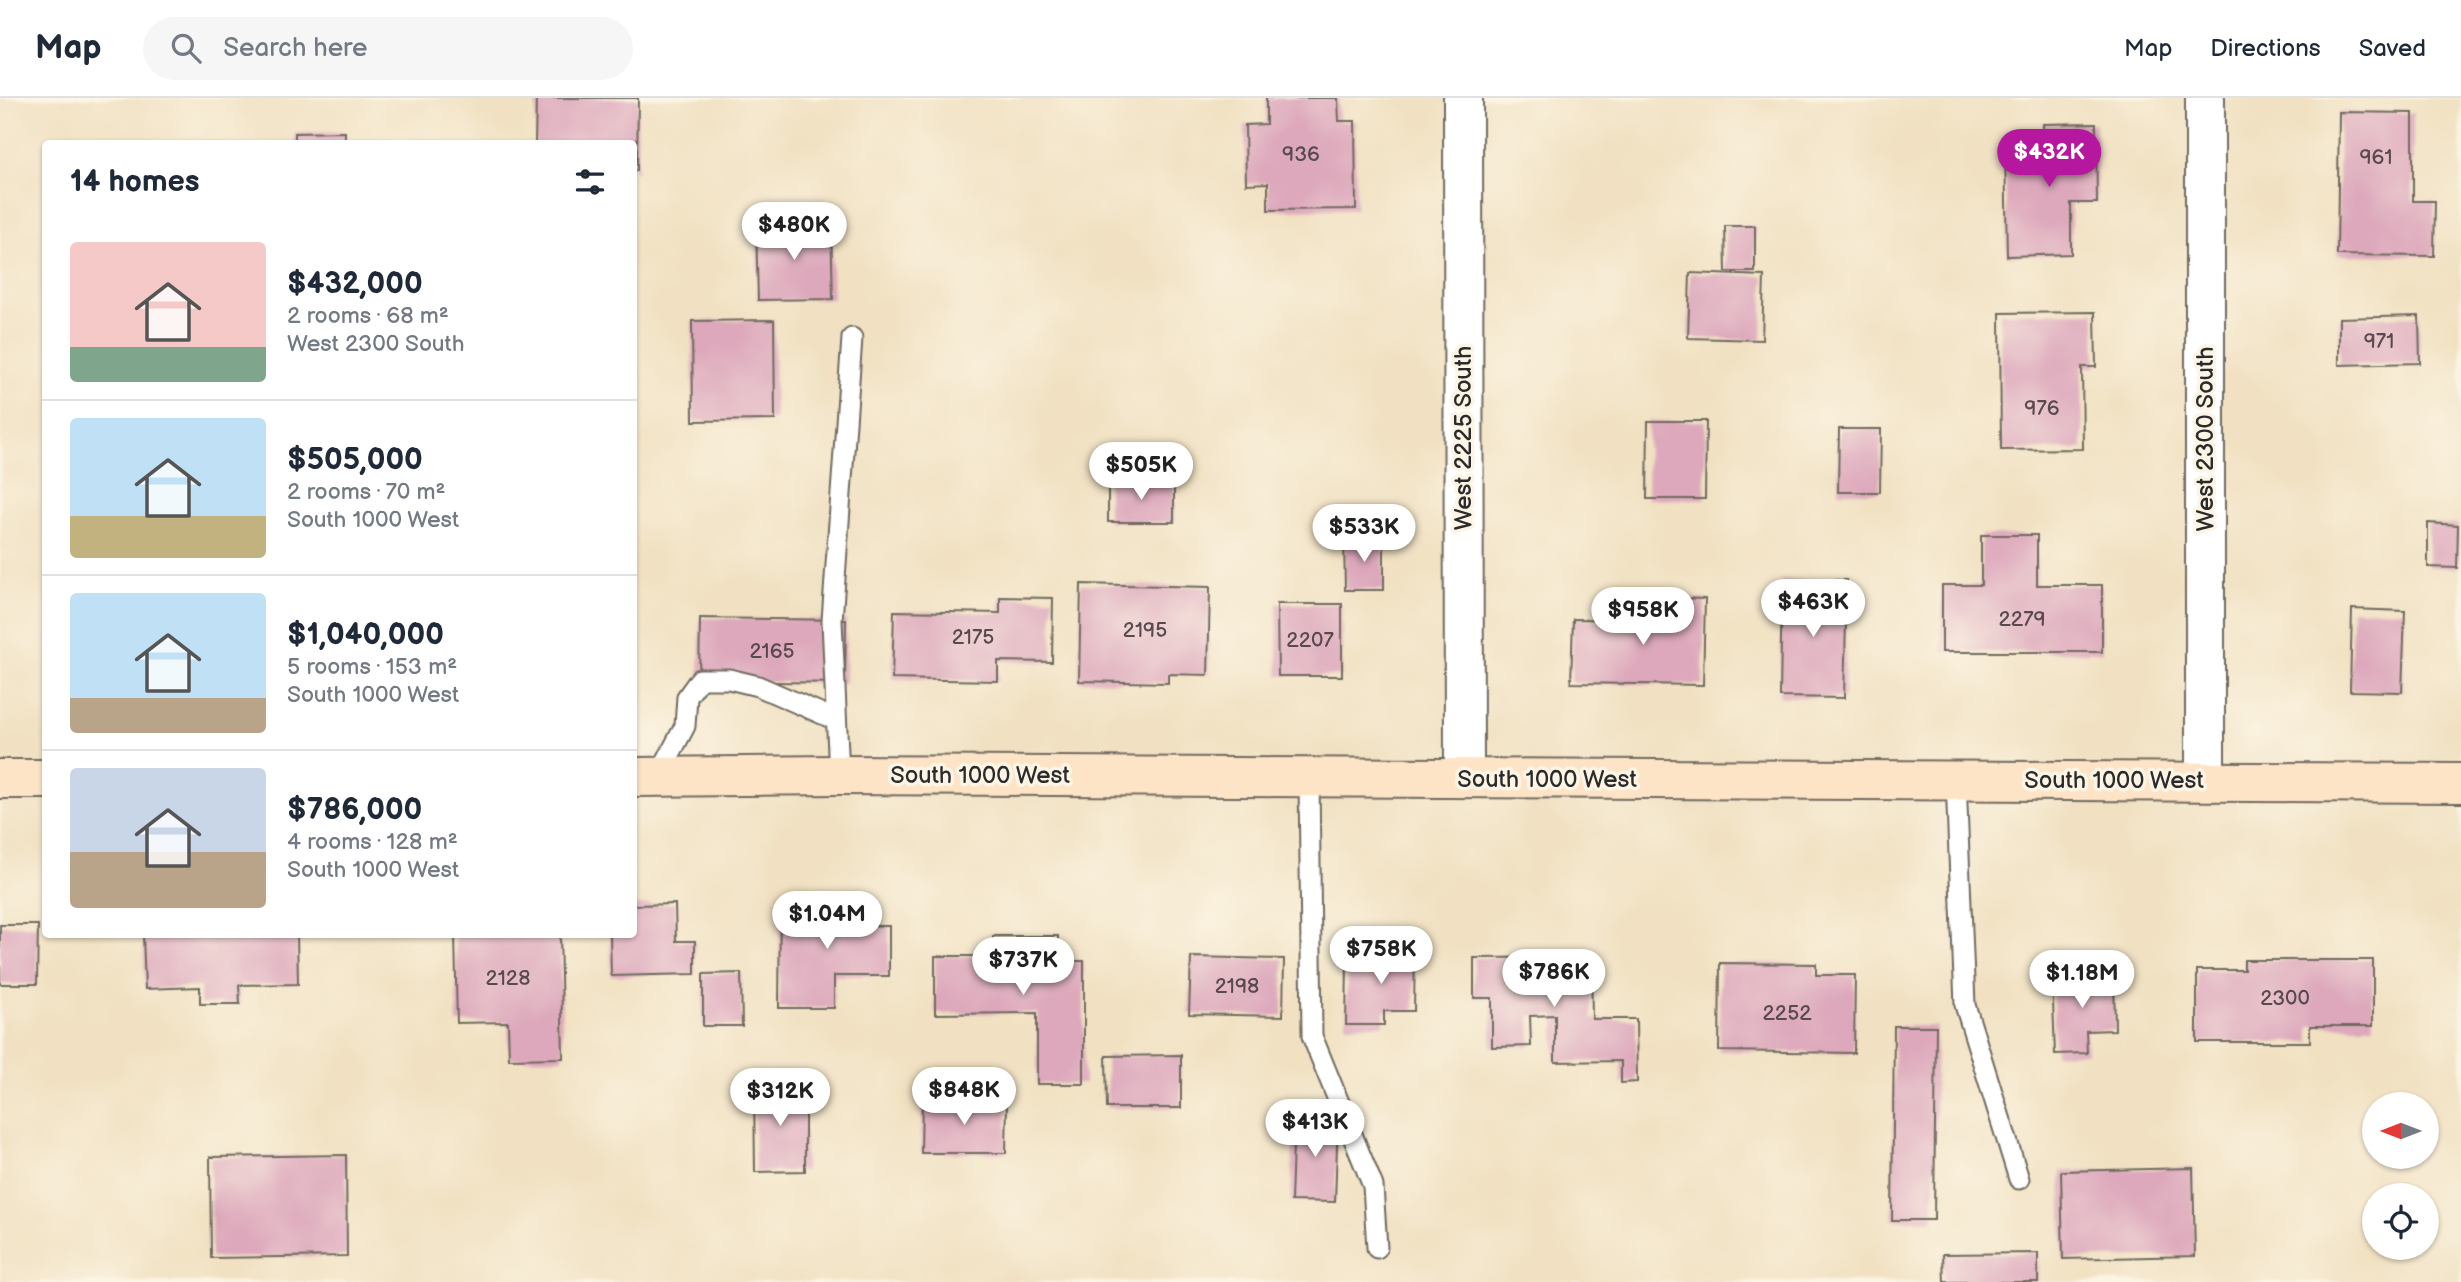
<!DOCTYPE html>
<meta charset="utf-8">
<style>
:root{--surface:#fff;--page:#f6f6f7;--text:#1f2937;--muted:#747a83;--line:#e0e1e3;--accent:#b5179e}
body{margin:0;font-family:"Balsamiq Sans",sans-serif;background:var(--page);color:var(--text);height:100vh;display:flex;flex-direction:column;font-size:26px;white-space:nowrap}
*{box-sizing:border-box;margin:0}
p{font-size:23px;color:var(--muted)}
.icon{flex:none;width:38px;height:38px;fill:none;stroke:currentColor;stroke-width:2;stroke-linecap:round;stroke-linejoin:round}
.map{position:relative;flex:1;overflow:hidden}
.sheet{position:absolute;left:42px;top:42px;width:595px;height:798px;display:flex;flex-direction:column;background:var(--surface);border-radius:7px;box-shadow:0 2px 5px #0004}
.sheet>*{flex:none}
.needle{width:46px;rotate:270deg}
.fabs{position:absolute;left:2362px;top:994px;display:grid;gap:14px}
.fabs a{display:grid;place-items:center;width:77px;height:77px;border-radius:50%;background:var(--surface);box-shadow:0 2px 5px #0004;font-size:35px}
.price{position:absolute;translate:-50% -60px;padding:0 16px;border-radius:24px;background:#fff;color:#222;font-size:23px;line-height:46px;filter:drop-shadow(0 2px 4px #0008)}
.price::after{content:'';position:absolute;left:50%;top:42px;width:21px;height:16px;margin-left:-10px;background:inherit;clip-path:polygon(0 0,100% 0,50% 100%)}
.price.current{background:var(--accent);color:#fff}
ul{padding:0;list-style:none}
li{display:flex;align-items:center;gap:21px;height:175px;padding:0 28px}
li+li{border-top:2px solid var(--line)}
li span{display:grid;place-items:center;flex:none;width:196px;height:140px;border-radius:7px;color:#555}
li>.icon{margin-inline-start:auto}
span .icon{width:84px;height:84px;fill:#fffc;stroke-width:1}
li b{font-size:30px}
h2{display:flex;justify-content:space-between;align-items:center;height:84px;padding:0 28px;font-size:30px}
header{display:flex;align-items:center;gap:42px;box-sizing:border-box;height:98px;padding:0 35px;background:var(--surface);border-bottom:2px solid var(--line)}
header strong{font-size:33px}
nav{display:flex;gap:38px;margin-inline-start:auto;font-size:24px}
.search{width:490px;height:63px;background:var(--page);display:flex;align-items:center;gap:18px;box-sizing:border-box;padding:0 24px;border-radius:38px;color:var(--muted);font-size:26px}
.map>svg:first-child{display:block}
.building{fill:#dda8bc}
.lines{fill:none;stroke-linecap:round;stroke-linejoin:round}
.lane-casing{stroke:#706b60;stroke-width:23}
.street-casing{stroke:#706b60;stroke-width:42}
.secondary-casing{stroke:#706b60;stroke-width:42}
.lane{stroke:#fff;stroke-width:19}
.street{stroke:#fff;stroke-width:38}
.secondary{stroke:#fee4c6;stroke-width:38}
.labels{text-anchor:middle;stroke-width:7;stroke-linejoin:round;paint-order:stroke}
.number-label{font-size:21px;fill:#584a4f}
.street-label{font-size:24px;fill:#2b2b2b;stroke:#fcf5e5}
</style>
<header>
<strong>Map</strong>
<div class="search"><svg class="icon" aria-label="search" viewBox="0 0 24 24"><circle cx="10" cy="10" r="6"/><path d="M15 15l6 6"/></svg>Search here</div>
<nav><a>Map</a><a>Directions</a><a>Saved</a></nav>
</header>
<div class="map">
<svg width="2461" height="1184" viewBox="0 0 2461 1184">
<rect width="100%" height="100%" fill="#fcf5e5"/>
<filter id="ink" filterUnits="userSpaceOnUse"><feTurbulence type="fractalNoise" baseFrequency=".0143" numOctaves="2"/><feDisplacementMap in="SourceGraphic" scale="14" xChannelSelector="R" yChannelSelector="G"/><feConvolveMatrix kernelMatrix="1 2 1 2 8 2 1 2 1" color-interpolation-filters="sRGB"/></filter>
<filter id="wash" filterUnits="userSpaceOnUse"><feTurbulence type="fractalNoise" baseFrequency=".00686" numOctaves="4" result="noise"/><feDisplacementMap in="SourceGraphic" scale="28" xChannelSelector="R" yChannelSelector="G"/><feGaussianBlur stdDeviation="1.57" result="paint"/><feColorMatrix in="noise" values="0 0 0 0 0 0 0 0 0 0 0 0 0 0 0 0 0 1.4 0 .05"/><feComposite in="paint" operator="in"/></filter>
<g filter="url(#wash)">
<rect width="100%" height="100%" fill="#f1e1c2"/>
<g id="blocks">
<path class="building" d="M536,0h102l-1,73h-3v-27h-99z
M1266,0h72l1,23h16l1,88 -88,1v-27l-22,1 -1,-59 21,-1z
M2339,14l74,1v88h22l-1,55 -97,-1z
M2096,25l1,80h-26v51l-64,2 -2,-108 39,-1 -1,-23z
M345,34v12h-50v-11z
M831,126l2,75 -75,1 -2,-75z
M1725,128h30v46h-29z
M1690,175l74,3 -2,64 -74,-2z
M2095,214l1,55h-14l1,82 -82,1 -1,-137z
M2419,218l1,47 -81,2v-47z
M774,222l1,100 -82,1 -1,-100z
M1648,323h58l-1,78h-58z
M1839,331h42l-1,63h-42z
M1108,384h66v40h-66z
M2428,425l30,2 -1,43 -29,-1z
M1981,437h56v50h65v67h-160v-67h39z
M1344,440h40v52h-39z
M1782,482h65l-3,118 -64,-1z
M1081,486l129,3 -2,88 -40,-1v9l-89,-2z
M1000,499l53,1 -1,64 -54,-1v20l-106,-2 2,-68 106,2z
M1651,499l54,2 -2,86 -132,-2 2,-64 77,1z
M1277,506h65v72h-64z
M2352,511l53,2 -3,81 -52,-1z
M700,520l146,2 -1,63 -146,-2z
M780,805l88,1v22h21v50h-55v32h-55z
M675,806l1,37h19v33l-84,2 -1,-42h24v-29z
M0,827h38l-1,59h-37z
M143,836h154l1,50 -59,1 1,19h-40v-17l-55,2z
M455,836h105l3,124 -54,1 -1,-37 -51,1z
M993,838h65v25h26v123h-47v-71l-102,1v-58h58z
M1377,848l38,1 -1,64h-30v14h-38l1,-63h29z
M1191,859l93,2 -1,57 -94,-2z
M1591,859l1,62h44l1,63 -16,1v-22l-66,1v-47l-25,1 1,30 -39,1v-49h-18v-40z
M2244,862h129v66h-63v16h-113v-72h47z
M1720,865l96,1v11h39l-1,78 -135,-2z
M741,875l1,53h-39v-52z
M2114,876l1,56 -29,1 1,22 -32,1 -3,-78z
M1894,928h42l-2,194h-42z
M1181,957v53h-74l-1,-52z
M805,986v87l-50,1 -1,-87z
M922,1002l85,1 -1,52h-85z
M1294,1018l44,1 -3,85 -44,-1z
M346,1057l1,101 -136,2 -1,-101z
M2193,1070l2,88 -132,3 -2,-88z
M2038,1155v29h-94l-1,-28z"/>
</g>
</g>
<g filter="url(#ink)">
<use href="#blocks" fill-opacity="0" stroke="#706b60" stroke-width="2"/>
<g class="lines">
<g class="lane-casing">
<path id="lane" d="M839,677l-7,-154 20,-283
M658,679l27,-51 2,-29 13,-18h29l29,7 78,34
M1309,679l3,259 61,150 4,62
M1956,682l9,225 54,174"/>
</g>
<g class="street-casing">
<path id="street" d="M1463,0l1,680
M2205,682v-682"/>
</g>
<g class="secondary-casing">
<path id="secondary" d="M634,679l205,-2 1622,8
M0,681h46"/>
</g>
<use href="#lane" class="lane"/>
<use href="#street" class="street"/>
<use href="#secondary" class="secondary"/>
</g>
</g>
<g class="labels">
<g class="number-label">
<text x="1301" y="63">936</text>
<text x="2376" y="66">961</text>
<text x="2379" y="250">971</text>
<text x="2042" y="317">976</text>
<text x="2022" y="528">2279</text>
<text x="1145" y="539">2195</text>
<text x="973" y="546">2175</text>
<text x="1310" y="549">2207</text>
<text x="772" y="560">2165</text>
<text x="508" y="887">2128</text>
<text x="1237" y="895">2198</text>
<text x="2285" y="907">2300</text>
<text x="1787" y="922">2252</text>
</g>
<g class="street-label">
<text transform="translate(1463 340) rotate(-90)" y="8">West 2225 South</text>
<text transform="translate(2205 341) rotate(-90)" y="8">West 2300 South</text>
<text x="980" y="685">South 1000 West</text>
<text x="1547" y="689">South 1000 West</text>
<text x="2114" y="690">South 1000 West</text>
</g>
</g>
</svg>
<div class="fabs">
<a><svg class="needle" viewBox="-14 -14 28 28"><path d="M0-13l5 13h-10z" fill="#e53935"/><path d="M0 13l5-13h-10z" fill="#747a83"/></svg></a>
<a><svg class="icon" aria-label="locate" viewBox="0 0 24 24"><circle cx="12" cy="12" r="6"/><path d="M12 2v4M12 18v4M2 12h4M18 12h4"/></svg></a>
</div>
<b class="price current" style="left:2049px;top:91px">$432K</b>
<b class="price" style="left:794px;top:164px">$480K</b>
<b class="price" style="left:1141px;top:404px">$505K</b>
<b class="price" style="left:1364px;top:466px">$533K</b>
<b class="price" style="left:1813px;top:541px">$463K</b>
<b class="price" style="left:1643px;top:549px">$958K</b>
<b class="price" style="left:827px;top:853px">$1.04M</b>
<b class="price" style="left:1381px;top:888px">$758K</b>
<b class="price" style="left:1023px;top:899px">$737K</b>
<b class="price" style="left:1554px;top:911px">$786K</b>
<b class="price" style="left:2082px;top:912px">$1.18M</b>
<b class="price" style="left:964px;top:1029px">$848K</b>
<b class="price" style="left:780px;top:1030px">$312K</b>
<b class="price" style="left:1315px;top:1061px">$413K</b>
<section class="sheet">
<h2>14 homes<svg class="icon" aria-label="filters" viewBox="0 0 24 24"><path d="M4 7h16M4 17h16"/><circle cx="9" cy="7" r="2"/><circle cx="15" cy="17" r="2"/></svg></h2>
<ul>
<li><span style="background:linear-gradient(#f6c9c9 75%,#7fa58c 0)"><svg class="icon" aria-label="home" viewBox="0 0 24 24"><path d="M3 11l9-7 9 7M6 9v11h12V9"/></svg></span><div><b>$432,000</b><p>2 rooms · 68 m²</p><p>West 2300 South</p></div></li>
<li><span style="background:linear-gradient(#bfe0f5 70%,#c2b280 0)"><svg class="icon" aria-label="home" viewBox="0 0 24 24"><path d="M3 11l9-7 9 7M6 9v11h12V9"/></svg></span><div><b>$505,000</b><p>2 rooms · 70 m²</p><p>South 1000 West</p></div></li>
<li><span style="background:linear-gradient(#bfe0f5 75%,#b9a48a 0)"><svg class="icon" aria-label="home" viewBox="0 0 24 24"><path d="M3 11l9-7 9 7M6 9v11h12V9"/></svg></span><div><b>$1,040,000</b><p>5 rooms · 153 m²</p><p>South 1000 West</p></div></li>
<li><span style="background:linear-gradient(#c9d6e8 60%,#b9a48a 0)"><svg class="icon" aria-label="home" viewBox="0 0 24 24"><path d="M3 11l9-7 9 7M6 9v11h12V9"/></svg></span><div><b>$786,000</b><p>4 rooms · 128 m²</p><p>South 1000 West</p></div></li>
</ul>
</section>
</div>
